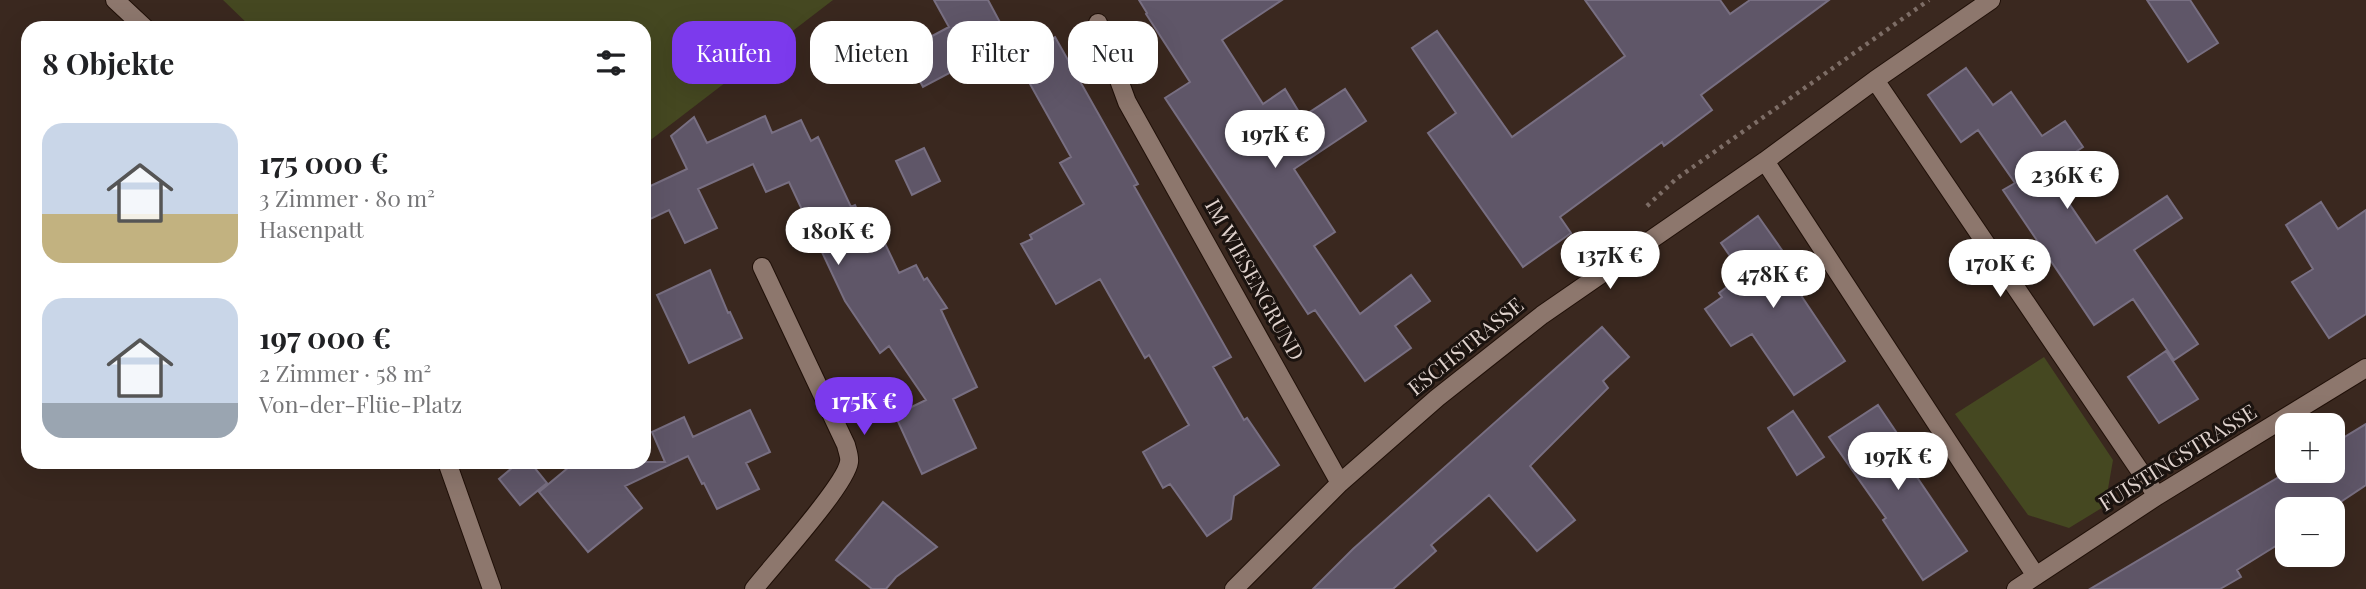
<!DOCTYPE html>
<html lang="de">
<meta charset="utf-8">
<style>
:root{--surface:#fff;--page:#f6f6f6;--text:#202124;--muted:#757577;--accent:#7c3aed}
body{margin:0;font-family:"Playfair Display",serif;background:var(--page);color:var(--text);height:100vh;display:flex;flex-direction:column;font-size:26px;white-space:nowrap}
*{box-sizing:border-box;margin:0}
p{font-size:23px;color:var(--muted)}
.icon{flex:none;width:38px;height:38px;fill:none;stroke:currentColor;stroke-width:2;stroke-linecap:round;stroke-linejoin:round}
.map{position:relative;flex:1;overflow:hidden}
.drawer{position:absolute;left:21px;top:21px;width:630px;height:448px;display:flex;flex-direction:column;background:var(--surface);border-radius:21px;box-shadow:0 7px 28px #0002}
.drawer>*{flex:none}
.top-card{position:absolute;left:672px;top:21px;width:665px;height:63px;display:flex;gap:14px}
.controls{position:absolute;left:2275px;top:413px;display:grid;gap:14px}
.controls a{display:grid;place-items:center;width:70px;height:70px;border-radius:14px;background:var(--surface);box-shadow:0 7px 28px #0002;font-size:35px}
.price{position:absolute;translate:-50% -60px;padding:0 16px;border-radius:24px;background:#fff;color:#222;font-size:23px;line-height:46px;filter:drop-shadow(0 2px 4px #0008)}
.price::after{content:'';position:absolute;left:50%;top:42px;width:21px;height:16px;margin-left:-10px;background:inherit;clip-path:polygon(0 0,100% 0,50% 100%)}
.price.selected{background:var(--accent);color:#fff}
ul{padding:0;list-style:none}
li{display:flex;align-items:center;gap:21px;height:175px;padding:0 21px}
li span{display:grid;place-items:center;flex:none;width:196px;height:140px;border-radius:21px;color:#555}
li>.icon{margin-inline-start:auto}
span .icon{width:84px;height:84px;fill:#fffc;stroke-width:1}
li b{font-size:30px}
h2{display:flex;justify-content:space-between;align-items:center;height:84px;padding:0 21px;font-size:30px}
.tag{padding:0 24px;border-radius:21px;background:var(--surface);box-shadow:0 7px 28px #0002;font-size:24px;line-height:63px}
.tag.selected{background:var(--accent);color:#fff}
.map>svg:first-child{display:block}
.green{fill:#454821}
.building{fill:#5f5668;stroke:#786f82;stroke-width:2}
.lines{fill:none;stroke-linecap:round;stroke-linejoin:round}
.minor-casing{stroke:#201008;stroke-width:20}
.path{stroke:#7d6d66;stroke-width:4.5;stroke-dasharray:3.5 5;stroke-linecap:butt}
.minor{stroke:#8d776d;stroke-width:18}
.labels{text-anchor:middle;stroke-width:6;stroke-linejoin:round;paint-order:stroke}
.street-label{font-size:21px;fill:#e0d3ce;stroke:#1b130f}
</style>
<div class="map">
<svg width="2366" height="589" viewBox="0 0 2366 589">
<rect width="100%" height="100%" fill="#3a281f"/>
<path class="green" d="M223,0h610l-189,145v-117h-392z
M2044,357l69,103 -8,46 -36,22 -41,-13 -73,-101z"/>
<path class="building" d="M934,0h54l22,41 -87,46 -19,-36 45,-24z
M1139,0h143l-60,40 41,64 22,-15 17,28 43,-28 21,32 -72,48 41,63 -21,14 46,68 51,-39 19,26 -35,25 16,22 -46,33 -50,-71 -7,4 -143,-216 25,-16 -44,-68 1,-1z
M1585,0h135l10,14 20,-14h79l-128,95 11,15 -48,36 -2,-4 -102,75 11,16 -48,34 -95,-134 28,-20 -44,-65 25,-17 75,106 113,-81z
M2147,0h43l28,43 -30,19z
M1055,37l83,147 -4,2 97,171 -18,10 31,53 3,-2 32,47 -45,31 -3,23 -24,17 -37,-52 -7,4 -20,-36 46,-27 -40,-70 -4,3 -45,-79 -44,25 -35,-60 11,-5 -2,-4 54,-31 -24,-41 11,-6 -55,-98z
M1966,68l27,37 18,-13 31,44 23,-15 18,26 -36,24 49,72 71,-47 15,22 -48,32 64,94 -24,16 -41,-61 -39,26 -91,-135 12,-7 -37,-53 -17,12 -33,-47z
M765,116l7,17 29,-13 10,21 7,-4 33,70 4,-2 16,35 10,-5 18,38 17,-8 8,15 3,-2 20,30 -6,2 36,77 -24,12 23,49 -54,26 -27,-59 31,-15 -37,-54 -9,7 -35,-52 -56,-119 -23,10 -13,-28 -55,25 19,39 -32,15 -16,-33 -25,12v-33l43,-20 -16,-33 23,-19 13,26z
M924,148l16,33 -28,14 -16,-34z
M2321,202l17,27 28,-19v104l-37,24 -37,-56 21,-13 -27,-44z
M1758,216l40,57 -8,6 55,82 -51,34 -42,-61 -21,12 -26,-37 17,-12 -3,-4 24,-18 -22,-32z
M710,270l18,43 2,-1 12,26 -53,25 -32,-68z
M1602,327l27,30 -26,24 5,7 -78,78 45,54 -38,31 -48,-56 -58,50 5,6 -43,38h-80l40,-40z
M2166,351l32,48 -39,24 -31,-46z
M1878,405l33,49 -7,4 63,93 -44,29 -40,-60 3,-2 -57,-81z
M750,410l20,42 -24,11 13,26 -42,20 -13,-26 -2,1 -14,-28 -63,30 17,22 -54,44 -49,-60 36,-30h90l-13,-30 32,-15 9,20z
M1793,411l31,46 -27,18 -29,-47z
M2366,424v61l-36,24h-43v30l-50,31 4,7 -21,12h-130l199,-118h44v-27z
M519,462h11l17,21 -27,22 -21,-26z
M883,502l54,45 -41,30 -10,12h-14l-36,-29z"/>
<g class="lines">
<g class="minor-casing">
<path id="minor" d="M115,0l30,28
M1098,23l29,79 213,381
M1875,80l282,416
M1765,161l271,415
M447,462l45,127
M754,589c18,-23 92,-104 95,-127 1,-5 -2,-12 -3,-17l-84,-178
M1234,589l106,-106 97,-85 105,-83 223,-154 110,-81 116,-80
M2016,589l141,-93 209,-128"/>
</g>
<path class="path" d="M1647,206l29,-27 253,-179"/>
<use href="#minor" class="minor"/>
</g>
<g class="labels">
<g class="street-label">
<text transform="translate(1254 280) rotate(61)" y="7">IM WIESENGRUND</text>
<text transform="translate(1466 347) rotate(-39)" y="7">ESCHSTRASSE</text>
<text transform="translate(2178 458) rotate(-32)" y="7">FUISTINGSTRASSE</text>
</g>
</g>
</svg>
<div class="controls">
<a>+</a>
<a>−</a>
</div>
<b class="price" style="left:1275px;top:170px">197K €</b>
<b class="price" style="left:2067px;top:211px">236K €</b>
<b class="price" style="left:838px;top:267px">180K €</b>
<b class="price" style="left:1610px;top:291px">137K €</b>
<b class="price" style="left:2000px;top:299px">170K €</b>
<b class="price" style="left:1773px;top:310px">478K €</b>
<b class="price selected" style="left:864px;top:437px">175K €</b>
<b class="price" style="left:1898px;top:492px">197K €</b>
<div class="top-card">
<a class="tag selected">Kaufen</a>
<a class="tag">Mieten</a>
<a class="tag">Filter</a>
<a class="tag">Neu</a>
</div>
<section class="drawer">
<h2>8 Objekte<svg class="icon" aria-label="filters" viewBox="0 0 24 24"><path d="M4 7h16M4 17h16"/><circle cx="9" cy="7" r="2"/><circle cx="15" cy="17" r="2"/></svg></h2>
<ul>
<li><span style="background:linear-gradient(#c9d6e8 65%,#c2b280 0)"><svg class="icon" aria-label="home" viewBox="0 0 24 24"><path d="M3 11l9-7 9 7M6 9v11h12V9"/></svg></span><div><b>175 000 €</b><p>3 Zimmer · 80 m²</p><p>Hasenpatt</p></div></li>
<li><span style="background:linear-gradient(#c9d6e8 75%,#9aa5b1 0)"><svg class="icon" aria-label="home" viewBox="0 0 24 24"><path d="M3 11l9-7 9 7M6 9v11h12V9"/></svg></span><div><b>197 000 €</b><p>2 Zimmer · 58 m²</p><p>Von-der-Flüe-Platz</p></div></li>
</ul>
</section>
</div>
